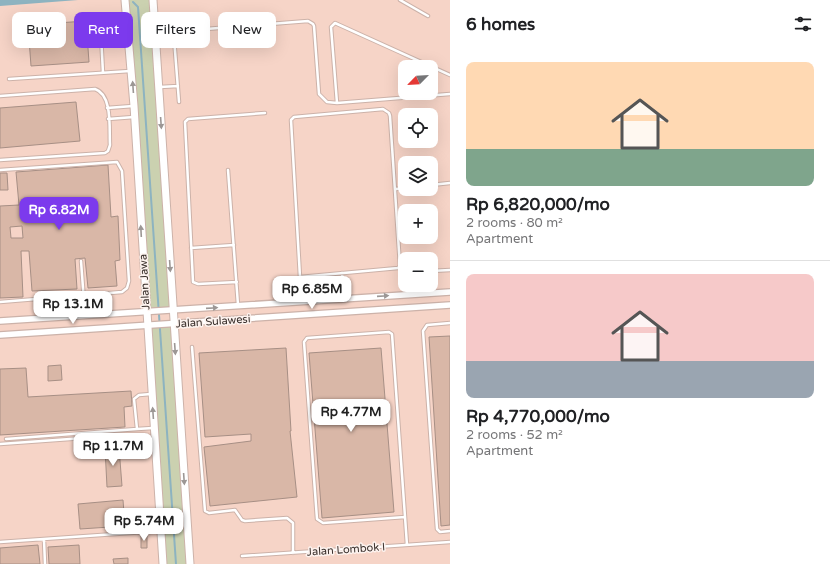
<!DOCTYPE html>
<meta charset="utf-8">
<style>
:root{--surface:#fff;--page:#f6f6f6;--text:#202124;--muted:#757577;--line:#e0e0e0;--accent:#7c3aed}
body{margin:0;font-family:"Varela Round",sans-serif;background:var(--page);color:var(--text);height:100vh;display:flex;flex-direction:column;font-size:15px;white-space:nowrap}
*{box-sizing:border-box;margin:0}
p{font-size:13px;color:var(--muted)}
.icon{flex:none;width:22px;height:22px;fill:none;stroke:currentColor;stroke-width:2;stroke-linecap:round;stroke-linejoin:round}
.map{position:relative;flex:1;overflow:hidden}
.side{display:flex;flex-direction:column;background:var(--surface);width:380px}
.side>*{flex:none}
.guide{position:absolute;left:12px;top:12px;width:378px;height:36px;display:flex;gap:8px}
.needle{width:26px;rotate:246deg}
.tools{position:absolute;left:398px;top:60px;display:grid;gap:8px}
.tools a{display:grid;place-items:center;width:40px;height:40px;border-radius:8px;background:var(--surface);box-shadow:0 4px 16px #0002;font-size:20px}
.price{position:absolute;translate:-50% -34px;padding:0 9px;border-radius:8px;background:#fff;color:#222;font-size:13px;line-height:26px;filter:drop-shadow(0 1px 2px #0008)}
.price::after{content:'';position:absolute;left:50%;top:24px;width:12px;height:9px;margin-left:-6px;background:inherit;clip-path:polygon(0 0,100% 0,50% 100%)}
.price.on{background:var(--accent);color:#fff}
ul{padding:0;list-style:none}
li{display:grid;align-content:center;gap:8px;height:212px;padding:0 16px}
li+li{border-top:1px solid var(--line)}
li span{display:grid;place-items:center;height:124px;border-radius:8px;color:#555}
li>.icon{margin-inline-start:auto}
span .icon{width:72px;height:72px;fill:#fffc;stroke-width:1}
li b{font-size:17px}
h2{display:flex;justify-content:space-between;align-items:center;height:48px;padding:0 16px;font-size:17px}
.tag{padding:0 14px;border-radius:8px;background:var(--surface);box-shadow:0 4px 16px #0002;font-size:14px;line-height:36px}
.tag.on{background:var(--accent);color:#fff}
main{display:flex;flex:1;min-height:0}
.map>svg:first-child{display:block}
.built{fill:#f6d4c7;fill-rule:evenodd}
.green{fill:#cbd1b0}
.water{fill:#8db3c0}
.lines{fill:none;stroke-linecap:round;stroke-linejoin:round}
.stream{stroke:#8db3c0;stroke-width:2}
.building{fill:#d9b7a7;stroke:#a78f85;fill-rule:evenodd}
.service-casing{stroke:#ccb2a9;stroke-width:4.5}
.minor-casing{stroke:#ccb2a9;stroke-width:8}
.tertiary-casing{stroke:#ccb2a9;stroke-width:9}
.service{stroke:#fff;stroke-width:2.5}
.minor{stroke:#fff;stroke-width:5.5}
.tertiary{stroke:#fff;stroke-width:7}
.oneway{fill:#9c9795}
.labels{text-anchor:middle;stroke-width:3;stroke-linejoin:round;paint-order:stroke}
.street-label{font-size:11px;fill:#392f2b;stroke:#fdf3ef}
</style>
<main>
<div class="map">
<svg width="450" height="564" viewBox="0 0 450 564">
<rect width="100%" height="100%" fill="#fce1d8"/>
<path class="built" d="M0,0h450v564h-450zM405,67h26v26h-26zM405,115h26v26h-26zM405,163h26v26h-26zM405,211h26v26h-26zM405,259h26v26h-26z"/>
<path class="green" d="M125,0h28l20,310 -27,2z
M174,324l16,240h-27l-16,-239z"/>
<path class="water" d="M0,0h78l-78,6z"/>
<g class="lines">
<path class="stream" d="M133,2l5,5 38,557"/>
</g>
<path class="building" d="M86,21l3,41 -58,4 -3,-41z
M76,102l4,39 -80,7v-40z
M108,165l3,52 7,-1 2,44 -5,1 2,25 -29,2 -3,-30 -10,1 2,30 -45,2 -3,-40h-8l2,46 -23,1v-92l19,-1 -3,-33zM22,226l1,12h-12l-1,-11z
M0,173h7l1,17h-8z
M450,336v189l-9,1 -12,-189z
M286,348l5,83h-1l7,66 -87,9 -6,-59 47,-6v-7l-46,3 -6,-84z
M381,348l13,164 -72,6 -13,-165z
M61,365l1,15 -14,1v-15z
M26,368l2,29 103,-6 1,15 -8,1 1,20 -125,8v-66z
M105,448h14l3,38 -15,1z
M123,500l2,26 -45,3 -2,-25z
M141,536h6v12h-6z
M38,545l2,19h-40v-16z
M79,545l1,19h-31l-1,-17z
M128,558v6h-14l-1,-5z"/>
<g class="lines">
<g class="service-casing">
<path id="service" d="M400,0l28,16
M100,16l3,57
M157,38h17
M9,79l121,-8
M160,87l18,-1
M0,96l95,-7c18,6 14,40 15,56l-2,6 -3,2 -105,7
M179,102l-5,-64 7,-7 127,-10 5,3 1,2 5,68 8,8 10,1 113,-9
M337,103l-6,-76 4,-4 115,52
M107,108l26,-2
M383,109l6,4 1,3 10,150 -2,2 -98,9 -9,-157 3,-3z
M108,119l26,-2
M0,170l117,-8 5,9 7,110 -2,7 -5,4 -122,10
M228,170l10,135
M431,185l19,-2
M396,189l9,-1
M191,248l43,-3
M81,261l4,54
M431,271l19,-1
M342,273l2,25
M237,282l-39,2 -5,-2 -8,-160 3,-3 77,-6
M421,285v9
M450,323l-23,2 -4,6 14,198 3,3 10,-1
M192,347l13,164 4,2 26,-3 7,10 3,1 42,-3 6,5v30
M137,429l16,-1
M6,439l131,-10 -3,-30 5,-4 12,-1
M0,444l112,-8h5l18,10 19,-1
M405,517l-82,6 -6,-4 -13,-177 3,-4 82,-6 3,2 15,211
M44,540l1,24
M0,542l159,-11
M242,556l208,-14"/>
</g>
<g class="minor-casing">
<path id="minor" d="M0,321l450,-29
M0,335l450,-30"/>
</g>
<g class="tertiary-casing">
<path id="tertiary" d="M125,0l9,106 29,458
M153,0l37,564"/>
</g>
<use href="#service" class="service"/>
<use href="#minor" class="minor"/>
<use href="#tertiary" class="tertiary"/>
</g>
<defs><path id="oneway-solid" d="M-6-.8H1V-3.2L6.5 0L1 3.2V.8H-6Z"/></defs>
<g class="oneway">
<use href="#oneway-solid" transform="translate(133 87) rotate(-94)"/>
<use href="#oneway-solid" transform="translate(161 123) rotate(86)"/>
<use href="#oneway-solid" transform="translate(141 231) rotate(-93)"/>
<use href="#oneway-solid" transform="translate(170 266) rotate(86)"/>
<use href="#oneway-solid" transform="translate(383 296) rotate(-4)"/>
<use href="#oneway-solid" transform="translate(212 308) rotate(-4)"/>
<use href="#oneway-solid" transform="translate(175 349) rotate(86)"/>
<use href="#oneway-solid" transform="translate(153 413) rotate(-94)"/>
<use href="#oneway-solid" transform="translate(184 479) rotate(86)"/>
</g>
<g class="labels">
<g class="street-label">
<text transform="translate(144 282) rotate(-93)" y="4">Jalan Jawa</text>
<text transform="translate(213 321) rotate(-4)" y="4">Jalan Sulawesi</text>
<text transform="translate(346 549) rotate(-4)" y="4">Jalan Lombok I</text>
</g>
</g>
</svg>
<div class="tools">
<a><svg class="needle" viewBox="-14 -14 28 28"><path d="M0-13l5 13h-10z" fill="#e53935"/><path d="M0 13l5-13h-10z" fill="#757577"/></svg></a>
<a><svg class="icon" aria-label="locate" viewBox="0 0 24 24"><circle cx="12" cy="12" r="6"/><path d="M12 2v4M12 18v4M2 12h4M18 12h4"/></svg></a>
<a><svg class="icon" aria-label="layers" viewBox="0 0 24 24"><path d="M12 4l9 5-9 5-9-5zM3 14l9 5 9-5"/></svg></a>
<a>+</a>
<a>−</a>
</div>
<b class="price on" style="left:59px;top:231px">Rp 6.82M</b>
<b class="price" style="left:312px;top:310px">Rp 6.85M</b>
<b class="price" style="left:73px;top:325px">Rp 13.1M</b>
<b class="price" style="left:351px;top:433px">Rp 4.77M</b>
<b class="price" style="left:113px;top:467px">Rp 11.7M</b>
<b class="price" style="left:144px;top:542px">Rp 5.74M</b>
<div class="guide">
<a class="tag">Buy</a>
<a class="tag on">Rent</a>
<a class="tag">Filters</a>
<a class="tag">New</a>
</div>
</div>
<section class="side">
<h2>6 homes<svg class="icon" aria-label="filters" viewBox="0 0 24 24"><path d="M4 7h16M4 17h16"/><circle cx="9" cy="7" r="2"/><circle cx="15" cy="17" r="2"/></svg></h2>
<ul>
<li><span style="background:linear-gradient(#ffd9b3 70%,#7fa58c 0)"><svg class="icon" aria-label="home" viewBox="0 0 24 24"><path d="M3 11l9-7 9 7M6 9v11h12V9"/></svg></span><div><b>Rp 6,820,000/mo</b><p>2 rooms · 80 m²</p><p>Apartment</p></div></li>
<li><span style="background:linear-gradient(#f6c9c9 70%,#9aa5b1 0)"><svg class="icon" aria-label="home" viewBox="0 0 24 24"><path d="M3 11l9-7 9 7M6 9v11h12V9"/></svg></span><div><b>Rp 4,770,000/mo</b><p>2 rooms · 52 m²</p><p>Apartment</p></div></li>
</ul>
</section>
</main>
